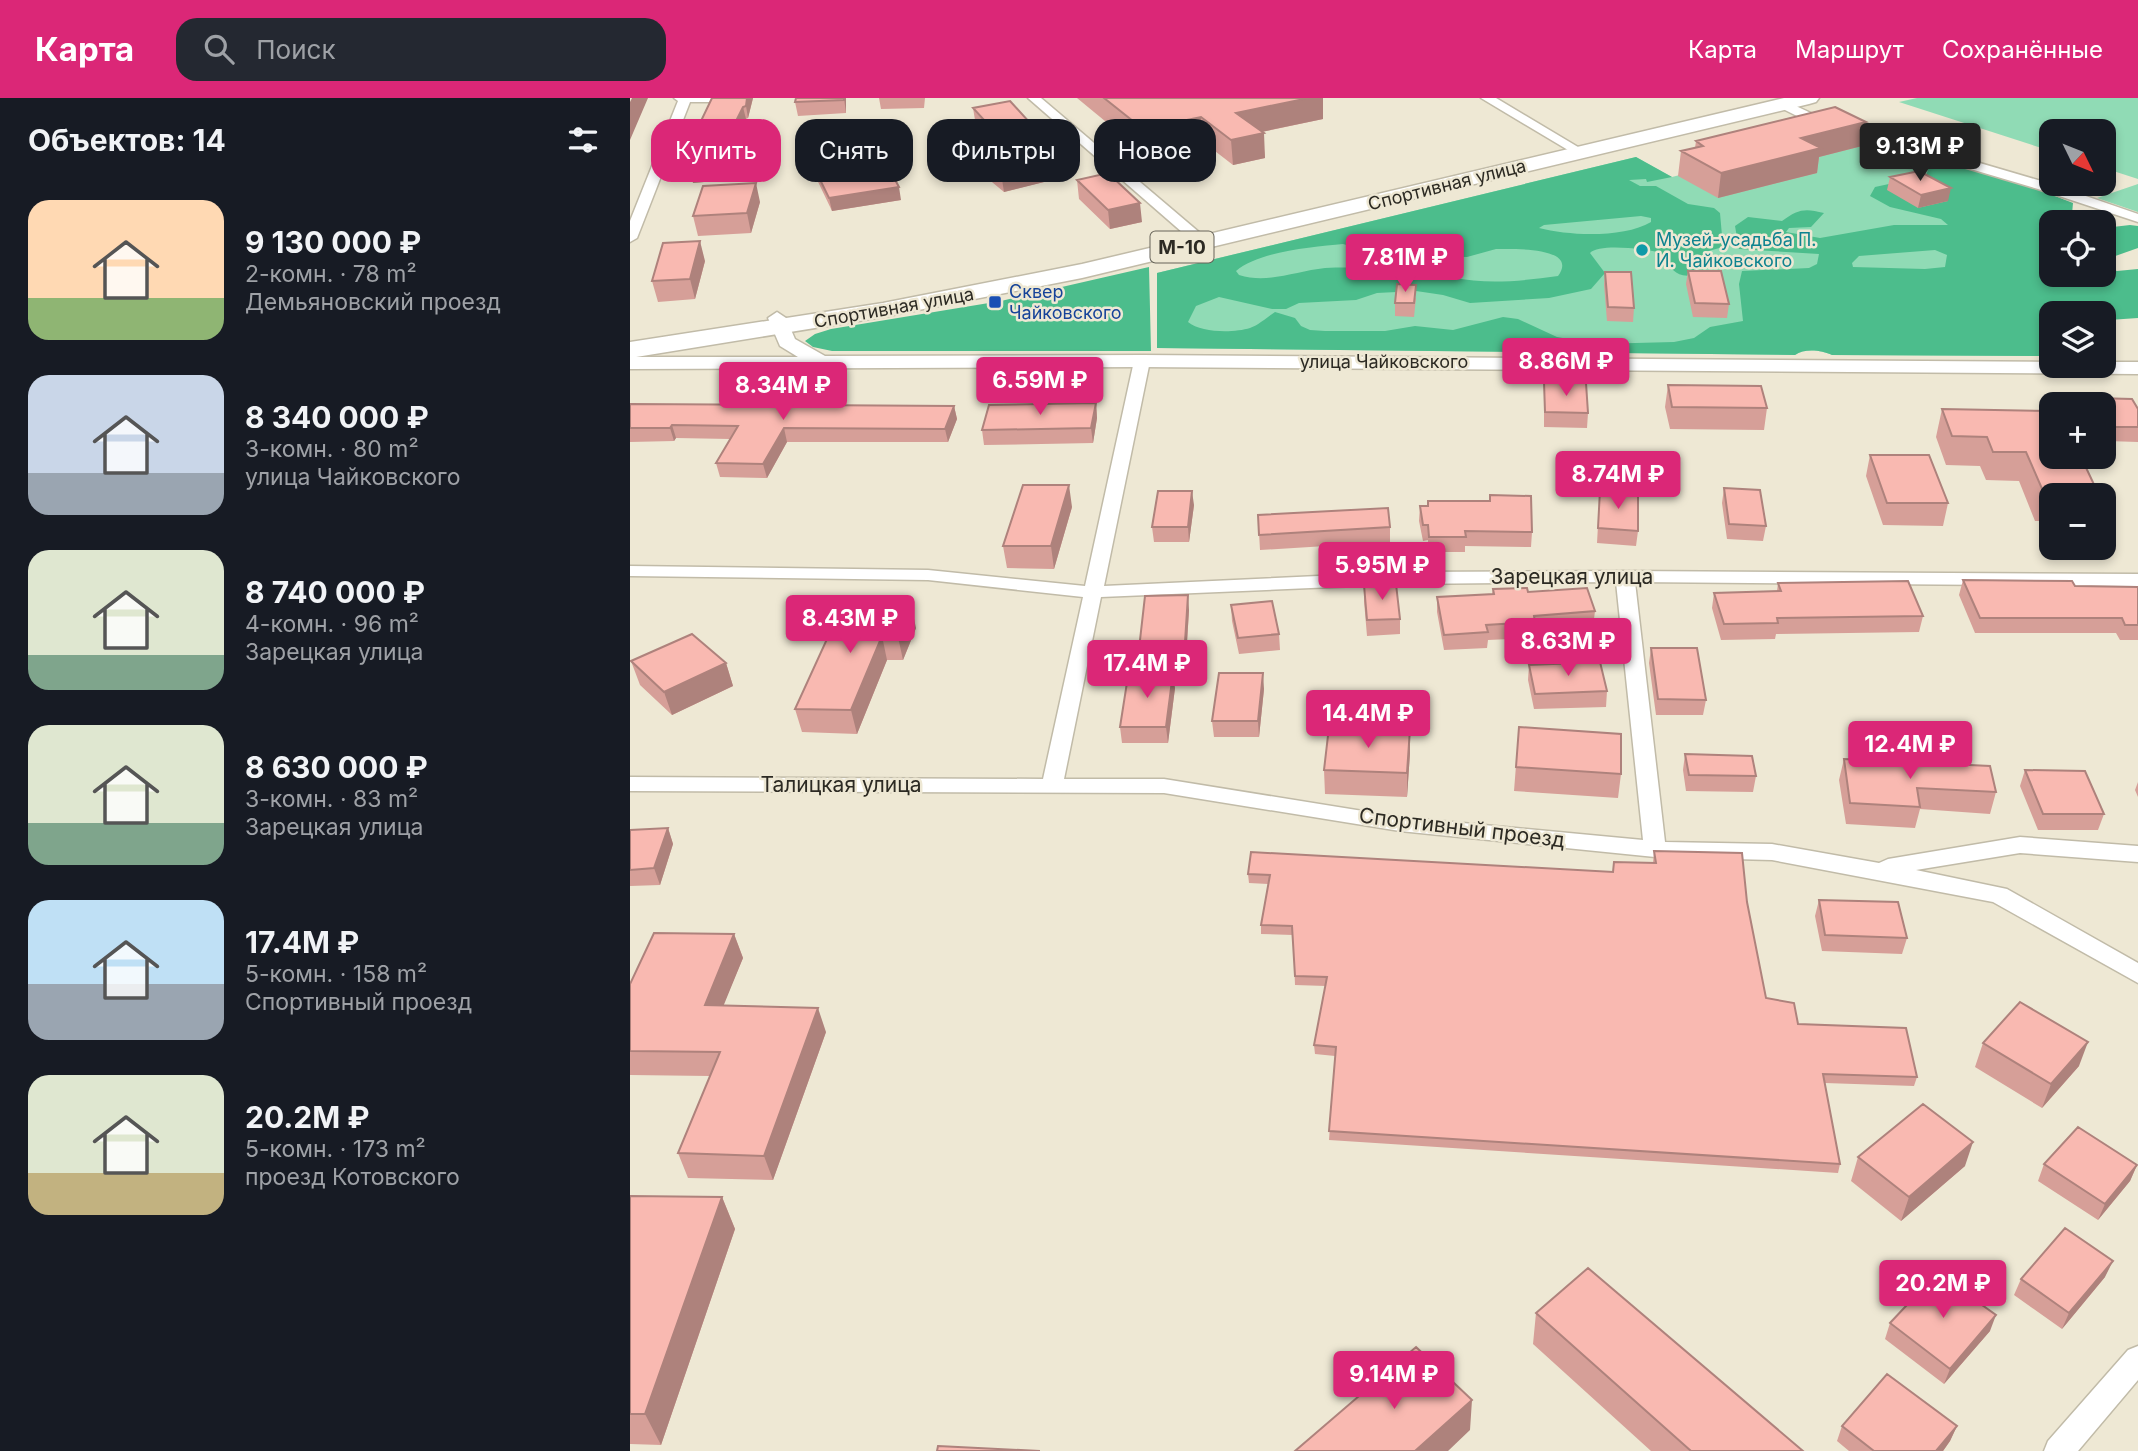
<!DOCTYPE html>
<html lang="ru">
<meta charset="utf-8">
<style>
:root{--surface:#171b24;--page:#242831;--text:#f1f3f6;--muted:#9ea1a6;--accent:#db2777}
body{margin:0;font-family:Inter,sans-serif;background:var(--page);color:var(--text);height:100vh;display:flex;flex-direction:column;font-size:26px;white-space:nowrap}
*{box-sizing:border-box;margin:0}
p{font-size:23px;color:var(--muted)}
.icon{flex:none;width:38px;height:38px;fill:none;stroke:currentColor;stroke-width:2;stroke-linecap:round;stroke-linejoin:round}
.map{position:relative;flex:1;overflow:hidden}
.drawer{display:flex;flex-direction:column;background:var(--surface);width:630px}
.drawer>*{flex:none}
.banner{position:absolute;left:21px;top:21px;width:665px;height:63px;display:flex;gap:14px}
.needle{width:46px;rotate:133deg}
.fabs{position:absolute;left:1409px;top:21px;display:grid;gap:14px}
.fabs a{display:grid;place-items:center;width:77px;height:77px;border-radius:14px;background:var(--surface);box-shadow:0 4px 10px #0003;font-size:35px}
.price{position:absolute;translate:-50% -60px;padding:0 16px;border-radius:7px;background:var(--accent);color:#fff;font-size:23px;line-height:46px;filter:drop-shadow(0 2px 4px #0008)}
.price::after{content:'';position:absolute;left:50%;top:42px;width:21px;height:16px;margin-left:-10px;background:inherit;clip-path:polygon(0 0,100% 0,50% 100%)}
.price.selected{background:#222;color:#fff}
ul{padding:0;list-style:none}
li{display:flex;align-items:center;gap:21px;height:175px;padding:0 28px}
li span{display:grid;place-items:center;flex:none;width:196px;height:140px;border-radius:21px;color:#555}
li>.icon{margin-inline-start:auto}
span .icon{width:84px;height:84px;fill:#fffc;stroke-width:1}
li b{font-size:30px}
h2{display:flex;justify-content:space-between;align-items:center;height:84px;padding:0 28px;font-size:30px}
.tag{padding:0 24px;border-radius:21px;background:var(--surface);box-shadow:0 4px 10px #0003;font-size:24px;line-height:63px}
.tag.selected{background:var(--accent);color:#fff}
header{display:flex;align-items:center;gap:42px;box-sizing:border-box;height:98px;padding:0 35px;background:var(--accent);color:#fff}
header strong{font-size:33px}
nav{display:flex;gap:38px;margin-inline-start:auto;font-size:24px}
.search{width:490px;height:63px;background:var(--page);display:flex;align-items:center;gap:18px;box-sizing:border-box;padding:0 24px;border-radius:21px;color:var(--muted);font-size:26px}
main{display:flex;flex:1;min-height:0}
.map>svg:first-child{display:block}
.green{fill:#90dbb5}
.forest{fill:#4cbd8c;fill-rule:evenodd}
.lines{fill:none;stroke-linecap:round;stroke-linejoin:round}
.minor-casing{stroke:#c1bba8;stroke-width:3}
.tertiary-casing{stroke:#c1bba8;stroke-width:3}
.trunk-casing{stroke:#c1bba8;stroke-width:3}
.minor{fill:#fff;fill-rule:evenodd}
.tertiary{fill:#fff;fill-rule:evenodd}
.trunk{fill:#fff;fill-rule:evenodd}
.wall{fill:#d69f98}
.shaded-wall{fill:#ae827c}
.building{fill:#f9b9b1;stroke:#ae827c;stroke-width:2}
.culture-dot{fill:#0f9aa8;stroke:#eee8d4;stroke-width:2.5}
.transit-dot{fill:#1a4fb4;stroke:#eee8d4;stroke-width:2.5}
.labels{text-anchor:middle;stroke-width:5;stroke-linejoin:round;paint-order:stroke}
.far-street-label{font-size:18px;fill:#2c2a23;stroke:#eee8d4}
.far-culture-label{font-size:18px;fill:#0d838f;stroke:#eee8d4;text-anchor:start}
.far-transit-label{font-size:18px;fill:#164399;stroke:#eee8d4;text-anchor:start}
.shield{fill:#eee8d4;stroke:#666358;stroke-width:2}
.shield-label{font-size:19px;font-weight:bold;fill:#2c2a23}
.street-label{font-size:21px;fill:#2c2a23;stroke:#eee8d4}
</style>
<header>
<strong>Карта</strong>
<div class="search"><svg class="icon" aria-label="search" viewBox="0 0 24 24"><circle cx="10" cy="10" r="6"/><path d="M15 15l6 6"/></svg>Поиск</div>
<nav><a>Карта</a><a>Маршрут</a><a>Сохранённые</a></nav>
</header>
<main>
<section class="drawer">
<h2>Объектов: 14<svg class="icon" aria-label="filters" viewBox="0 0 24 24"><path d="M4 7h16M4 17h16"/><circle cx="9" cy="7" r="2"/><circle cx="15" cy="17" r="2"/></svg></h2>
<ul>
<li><span style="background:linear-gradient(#ffd9b3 70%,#8fb573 0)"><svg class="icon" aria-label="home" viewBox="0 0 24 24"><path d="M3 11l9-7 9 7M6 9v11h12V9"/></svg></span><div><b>9 130 000 ₽</b><p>2-комн. · 78 m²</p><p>Демьяновский проезд</p></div></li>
<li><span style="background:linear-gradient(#c9d6e8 70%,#9aa5b1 0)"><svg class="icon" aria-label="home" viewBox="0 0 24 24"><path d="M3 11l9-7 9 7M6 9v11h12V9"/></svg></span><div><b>8 340 000 ₽</b><p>3-комн. · 80 m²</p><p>улица Чайковского</p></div></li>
<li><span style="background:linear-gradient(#dfe7d0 75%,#7fa58c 0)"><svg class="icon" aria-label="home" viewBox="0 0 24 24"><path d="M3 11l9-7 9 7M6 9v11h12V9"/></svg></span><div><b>8 740 000 ₽</b><p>4-комн. · 96 m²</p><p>Зарецкая улица</p></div></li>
<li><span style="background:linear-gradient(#dfe7d0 70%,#7fa58c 0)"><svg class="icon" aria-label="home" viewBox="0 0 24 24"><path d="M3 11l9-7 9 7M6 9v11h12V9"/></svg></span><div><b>8 630 000 ₽</b><p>3-комн. · 83 m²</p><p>Зарецкая улица</p></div></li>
<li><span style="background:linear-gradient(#bfe0f5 60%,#9aa5b1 0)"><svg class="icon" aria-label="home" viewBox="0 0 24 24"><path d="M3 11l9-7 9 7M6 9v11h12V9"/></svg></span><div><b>17.4M ₽</b><p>5-комн. · 158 m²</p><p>Спортивный проезд</p></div></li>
<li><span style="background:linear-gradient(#dfe7d0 70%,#c2b280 0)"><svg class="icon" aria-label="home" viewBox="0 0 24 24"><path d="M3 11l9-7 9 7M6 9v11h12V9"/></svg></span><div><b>20.2M ₽</b><p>5-комн. · 173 m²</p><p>проезд Котовского</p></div></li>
</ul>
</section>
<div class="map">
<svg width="1508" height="1353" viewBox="0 0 1508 1353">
<rect width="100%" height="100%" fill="#eee8d4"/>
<path class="green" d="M1287,0h221v81l-34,-11v-37h-53v20l-152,-49z
M1162,19l222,66 37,173 -219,-1c-10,-5 -28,-7 -37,0l-638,-7v-75l479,-116 36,20 27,-7 30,-36z
M1508,86v28l-41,-14z"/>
<path class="forest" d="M1006,59l36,20 -25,5 -1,-3 -17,1 11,6h16l32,18 26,4 6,5 3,34 -18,5 -2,21c-26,7 -29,0 -42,-20 -14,-4 -62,-10 -71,0l15,20 -14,16 -42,9 -79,5 -27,-8 -27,-4 -39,2 -21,7 -57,3 -13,6h-14l-53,-12 -23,9 -8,16c13,11 46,11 62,6 9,-3 17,-11 25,-16l20,6 6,8 9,4 15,1h60l30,-5 38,4 50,-13 15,2 39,18 39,7 78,-2 20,-4 16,-11 33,-6 -4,-37 3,-13 67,-3 8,-4 2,-10 -80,-5 -4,-23 13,-9 34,4c16,-12 23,-13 42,-8l-13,14 -22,1 -3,4 34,6 74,-13h54l-7,-6 -51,-12 -20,-11 5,-9 51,-11 3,-9c39,-5 106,21 144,36l-1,11 4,6 5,2h-30v53h53v-8l13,4 21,-2v49l-29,2 -5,6v-13h-53v43l-219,-1c-10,-5 -28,-7 -37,0l-638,-7v-75zM1011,118l10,2v4c-27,16 -81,14 -112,6l5,-3zM713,146l24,7 7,8 -5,7c-15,2 -30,1 -44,2 -29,3 -57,16 -86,7l-3,-4c23,-20 77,-24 107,-27zM866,151c14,0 84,-3 62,27 -51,7 -100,12 -146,-15l10,-5 45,1zM1305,152l12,5 -2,12 -20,2 -72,-2 -1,-4 7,-7z
M1500,127l8,1v22l-34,12v-32z
M519,169l2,84h-319l-19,-4 -8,-6 10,-7 16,-5 170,-28z"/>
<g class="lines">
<g class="minor-casing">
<path id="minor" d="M44,0h56l-6,4h-34l-53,136 -7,4v-21l48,-120z
M398,0h13l159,135v6h-10z
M851,0h15l82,49 -2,3h-8z
M1153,2l30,14 235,69 90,31v8l-100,-33 -233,-69 -26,-13 -2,-3z
M512,258l8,5 -46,225 300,-14 221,-1 513,3v12l-503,-4 30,260 107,2 107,19 9,-4 132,-22 118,9v16l-118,-9 -104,17 91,19 131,74v20l-145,-81 -221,-42 -117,-3 -255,-26 -236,-38 -534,-2v-14l413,2 40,-182 -155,-17 -298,-4v-10l298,4 157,16 49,-225zM986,484l27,258 -243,-23 -236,-38h-100l37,-182 303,-13z
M1508,1248v34l-60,71h-34l4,-10 80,-91z"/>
</g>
<g class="tertiary-casing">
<path id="tertiary" d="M147,214l9,6 9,21 30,17 317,-1 909,7v4h53v-4h34v12l-996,-7 -512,2v-12h168l-18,-11 -12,-28z"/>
</g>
<g class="trunk-casing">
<path id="trunk" d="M1154,0h35l-3,4 -7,2 -727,174 -199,39 -253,41v-16l253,-39 199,-39z"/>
</g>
<use href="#minor" class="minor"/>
<use href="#tertiary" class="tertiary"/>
<use href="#trunk" class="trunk"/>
</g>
<path class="wall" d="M82,0h41l-5,20 -2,1 -15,31 -5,30 -33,3z
M216,0v15l-48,3 -3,-14z
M249,0h46l-1,10 -43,1z
M447,0h246v21l-61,13 3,26 -32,7 -31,-24 -57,13z
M343,10l59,17 2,12 -17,3 28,22 3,19 -44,11 -29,-24 -3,-19 24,-5 -21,-24z
M1066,43l166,5 -43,11 -2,16 -99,25 -40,-22 3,-25 14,-3z
M176,53l95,49 -69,11 -23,-48z
M1260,79l58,24 -30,7 -31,-18z
M447,82l65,42 -32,7 -31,-30z
M130,104l-9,31 -53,3 -5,-20z
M75,163l-10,38 -37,3 -6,-21z
M1058,173l41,33 -2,14 -34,-1 -7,-33z
M975,174l29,36 -1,14 -26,-1 -3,-36z
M786,200l-2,19 -19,-1v-13z
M914,284l44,31 -1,15 -43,-1z
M1038,287l99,23 -3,22 -94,-1 -5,-22z
M1465,300l43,11v33l-31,-1 -3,-6v-31h-10z
M466,305l1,15 -4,25 -109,2 -2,-15z
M0,306l324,2 3,13 -9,23h-161l-20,36 -47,-1 -4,-14 14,-24 -54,-1 -2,3 -44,1z
M1312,311l109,2 47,82 -1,2h-46v26h-16l-16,-40 -33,-1 -6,-14 -34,-1 -10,-28z
M1240,357l78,48 -5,23 -60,-1 -17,-49z
M1094,390l42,38 -3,15 -36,-2 -5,-36z
M970,392l38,41 -2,15 -39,-3z
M564,407l-5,37h-35l-2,-15z
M790,408l112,26 -1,15 -66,-1v6h-37v-12l-5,1 -4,-20z
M442,409l-18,62 -47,-1 -4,-22z
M628,417l132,12v15l-130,8z
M1333,482l112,6 63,1v53h-18l-4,-7h-141l-16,-38z
M1148,485l145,33 -4,16 -143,2 -1,5 -54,1 -9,-32 2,-15 63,-2z
M734,487l36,34v15l-33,2 -3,-35z
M863,491l35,3 67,19 -2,16 -58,4 -1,7 -46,2 -1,8 -43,2 -7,-38v-15l55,-3z
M213,506l73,24 -13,32h-16l-30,74 -55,-2 -7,-23z
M601,507l48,29 1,16 -41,4 -7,-33z
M559,512l-3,48h-7l-1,2 -37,4 -2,-15z
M1021,550l55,52 -3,15h-47l-7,-52z
M1,563l95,2 7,23 -61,29 -32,-30z
M899,567l78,26 -1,16 -72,2 -6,-29z
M545,590l-7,55h-46l-2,-16z
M634,591l-5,48h-45l-2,-16z
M889,629l102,47 -3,24 -104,-7z
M780,655l-3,44 -82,-3 -1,-24z
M1055,656l71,22 -3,16 -67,-1 -3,-21z
M1214,661l152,33 -6,22 -70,-5 -5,19 -69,-4 -7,-44z
M1395,672l79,44 -6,16h-60l-18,-44z
M1508,684v15l-3,-7z
M38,730l5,16 -13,41 -30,1v-56z
M1024,753l93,51 19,96 32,26 119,53 -3,9 -89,-3 15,81 -2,9 -509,-33 6,-84 -20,-2 -1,-9 12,-59 -31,-1 -2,-50 -32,-1v-9l7,-41 -19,-1 -1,-9 365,-2 40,-9z
M1189,802l88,38 -5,16 -80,-3 -7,-35z
M104,836l9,24 -20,47 103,27 -53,148 -85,-2 -10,-25 32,-77 -80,-1v-91z
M1353,945l96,23 -37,42 -67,-41z
M1228,1059l107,9 -64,55 -50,-40z
M1414,1066l93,1 -7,16 -32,39 -60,-39z
M0,1098l92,1 13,32 -74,216 -31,-1z
M1475,1179l-43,52 -48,-34 7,-16z
M906,1215l267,138h-152l-118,-107z
M1260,1225l100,8 -46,53 -59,-45z
M1212,1328h115l-7,15 -7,10h-94l-12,-10z"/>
<path class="shaded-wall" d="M2,0h16l-18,42v-38z
M117,0h6l-5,20 -2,-12z
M214,0h2v15z
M679,0h14v21l-86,18 -1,-24z
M113,9l3,12 -15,31 -5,30 -33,3 -4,-13 39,-33z
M571,19l1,24 -57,13 -2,-25z
M1236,24l-4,24 -43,11 -2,16 -99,25 3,-25 80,-35z
M402,27l2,12 -38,7 -1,-12z
M634,35l1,25 -32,7 -2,-25z
M415,64l3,19 -44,11 -3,-19z
M126,85l4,19 -9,31 -4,-20z
M269,89l2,13 -69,11 -3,-13z
M1321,90l-3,13 -30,7 3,-13z
M510,105l2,19 -32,7 -2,-19z
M70,143l5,20 -10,38 -5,-20z
M466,305l1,15 -4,25 -2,-15z
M324,308l3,13 -9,23 -3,-13z
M42,327l4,13 -2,3 -4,-13z
M154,330l3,14 -20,36 -4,-14z
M439,387l3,22 -18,62 -3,-23z
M562,393l2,14 -5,37 -1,-15z
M558,497l1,15 -3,48 -1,-16z
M281,507l5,23 -13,32 -5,-23z
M252,538l5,24 -30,74 -6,-24z
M96,565l7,23 -61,29 -8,-23z
M543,575l2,15 -7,55 -2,-16z
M633,575l1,16 -5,48 -1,-16z
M780,631v24l-3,44v-24z
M38,730l5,16 -13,41 -6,-17z
M104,836l9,24 -29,71 -9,-24z
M188,910l8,24 -53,148 -9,-24z
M1458,944l-9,24 -37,42 9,-24z
M1343,1044l-8,24 -64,55 8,-24z
M1507,1067l-7,16 -32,39 7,-16z
M92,1099l13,32 -74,216 -16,-31z
M1483,1163l-8,16 -43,52 7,-16z
M1366,1217l-6,16 -46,53 6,-15z
M842,1302l-2,30 -22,21h-33z
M1327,1328l-7,15 -7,10h-7z"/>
<path class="building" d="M82,0h35l-1,8 -3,1 -15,30 -5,30 -34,3 11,-47z
M166,0h48v2l-49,2z
M474,0h205l-73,15 28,20 -33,7 -30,-23 -58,12z
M380,3l22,24 -37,7 -22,-24z
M1205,9l31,15 -65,16 20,10 -100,25 -40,-22 22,-5 -7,-5z
M385,41l30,23 -44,11 -29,-24z
M245,45l24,44 -70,11 -23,-47z
M1289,73l32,17 -30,7 -31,-18z
M478,75l32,30 -32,7 -31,-30z
M126,85l-9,30 -54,3 10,-30z
M70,143l-10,38 -38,2 11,-38z
M1058,173h33l8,33 -34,-1z
M975,174h26l3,36 -26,-1z
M767,186l19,1 -2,18h-19z
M914,284l42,1 2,30 -43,-1z
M1038,287l93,1 6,22 -95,-1z
M1465,300l37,1 6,10v18h-26l-8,-14v-9h-5z
M466,305l-5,25 -109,2 7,-25z
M0,306l324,2 -9,23 -161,-1 -21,36 -47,-1 22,-37 -66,-1 -2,3h-40z
M1312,311l109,2v46h30l17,36 -55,-2 -17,-39h-33l-6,-15 -35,-1z
M1240,357h59l19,48h-61z
M393,387h46l-18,61h-48z
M1094,390l36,2 6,36 -37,-2z
M970,392l38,3v38l-40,-3z
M528,393h34l-4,36h-36z
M860,397l41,1 1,36 -67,-1 1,6h-37l-1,-12h-5l-3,-19h8v-5h62z
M758,410l2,19 -131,8 -1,-20z
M1333,482l109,1 3,5 63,1v38h-13l-3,-7h-142z
M1278,483l15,35 -146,2 1,5 -54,1 -10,-31 67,-2 -3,-8z
M766,486l4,35 -33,1 -3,-35z
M897,490l1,4 59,-4 8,23 -61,5 1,6 -49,3 2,7 -44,3 -7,-38 57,-3 -1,-5z
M558,497l-3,47h-8v3l-38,4 6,-53z
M642,503l7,33 -41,4 -7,-33z
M213,506l68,1 -13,32 -16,-1 -31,74 -56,-1z
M62,536l34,29 -62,29 -33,-31z
M1021,550h46l9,52 -48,-1z
M970,564l7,29 -72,3 -6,-29z
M507,574l36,1 -7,54h-46l8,-51h9z
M589,575h44l-5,48h-46z
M699,629l81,2 -3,44 -83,-3z
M889,629l102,7v40l-105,-7z
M1055,656l67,2 4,20 -67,-1z
M1214,661l146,7 6,26 -79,-4 3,19 -70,-4z
M1395,672l60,1 19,43h-61z
M38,730l-14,40 -24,2v-40z
M1024,753l88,2 5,49 19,96 28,5 4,21 108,4 11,49 -94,-3 17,90 -511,-33 7,-84 -22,-2 13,-68 -32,-1 -3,-50 -31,-1 9,-50 -22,-1 3,-22 362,20 1,-10 42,1z
M1189,802l79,2 9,36 -82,-3z
M24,835l80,1 -29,71 113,3 -54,148 -86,-3 42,-101 -90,-1v-67z
M1390,904l68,40 -37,42 -68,-41z
M1293,1006l50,38 -64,55 -51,-40z
M1448,1029l59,38 -32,39 -61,-40z
M0,1098l92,1 -77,217h-15z
M1435,1130l48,33 -44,52 -48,-34z
M958,1170l215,183h-112l-155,-138z
M1307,1175l59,42 -46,54 -60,-46z
M786,1249l56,53 -57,51h-120z
M1257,1276l70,52 -21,25h-62l-32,-25z
M308,1348l102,5h-103z"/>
<circle class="culture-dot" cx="1012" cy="152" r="7"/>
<rect class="transit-dot" x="358" y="197" width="14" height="14" rx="3.5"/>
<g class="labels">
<g class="far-street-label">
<text transform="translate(817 87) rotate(-14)" y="6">Спортивная улица</text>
<text transform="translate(264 210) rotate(-10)" y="6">Спортивная улица</text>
<text x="754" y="270">улица Чайковского</text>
</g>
<g class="far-culture-label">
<text x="1026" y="148">Музей-усадьба П.<tspan x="1026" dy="21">И. Чайковского</tspan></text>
</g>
<g class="far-transit-label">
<text x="379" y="200">Сквер<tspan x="379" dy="21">Чайковского</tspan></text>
</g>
<rect class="shield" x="520.5" y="133.5" width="63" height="31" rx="5"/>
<g class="shield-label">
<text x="552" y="156">М-10</text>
</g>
<g class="street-label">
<text x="942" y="486">Зарецкая улица</text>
<text x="211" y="694">Талицкая улица</text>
<text transform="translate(832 730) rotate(7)" y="7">Спортивный проезд</text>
</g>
</g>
</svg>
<div class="fabs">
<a><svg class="needle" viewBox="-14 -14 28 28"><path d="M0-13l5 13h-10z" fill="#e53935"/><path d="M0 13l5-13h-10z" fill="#9ea1a6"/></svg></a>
<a><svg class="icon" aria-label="locate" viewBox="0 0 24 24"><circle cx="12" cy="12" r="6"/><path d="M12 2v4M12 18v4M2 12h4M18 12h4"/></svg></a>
<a><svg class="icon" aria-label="layers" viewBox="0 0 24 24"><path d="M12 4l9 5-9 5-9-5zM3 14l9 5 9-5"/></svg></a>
<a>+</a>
<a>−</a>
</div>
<b class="price selected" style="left:1290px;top:85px">9.13M ₽</b>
<b class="price" style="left:775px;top:196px">7.81M ₽</b>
<b class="price" style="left:936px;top:300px">8.86M ₽</b>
<b class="price" style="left:410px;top:319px">6.59M ₽</b>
<b class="price" style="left:153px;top:324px">8.34M ₽</b>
<b class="price" style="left:988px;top:413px">8.74M ₽</b>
<b class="price" style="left:752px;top:504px">5.95M ₽</b>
<b class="price" style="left:220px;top:557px">8.43M ₽</b>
<b class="price" style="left:938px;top:580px">8.63M ₽</b>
<b class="price" style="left:517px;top:602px">17.4M ₽</b>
<b class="price" style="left:738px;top:652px">14.4M ₽</b>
<b class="price" style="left:1280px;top:683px">12.4M ₽</b>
<b class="price" style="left:1313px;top:1222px">20.2M ₽</b>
<b class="price" style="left:764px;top:1313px">9.14M ₽</b>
<div class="banner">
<a class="tag selected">Купить</a>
<a class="tag">Снять</a>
<a class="tag">Фильтры</a>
<a class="tag">Новое</a>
</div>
</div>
</main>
